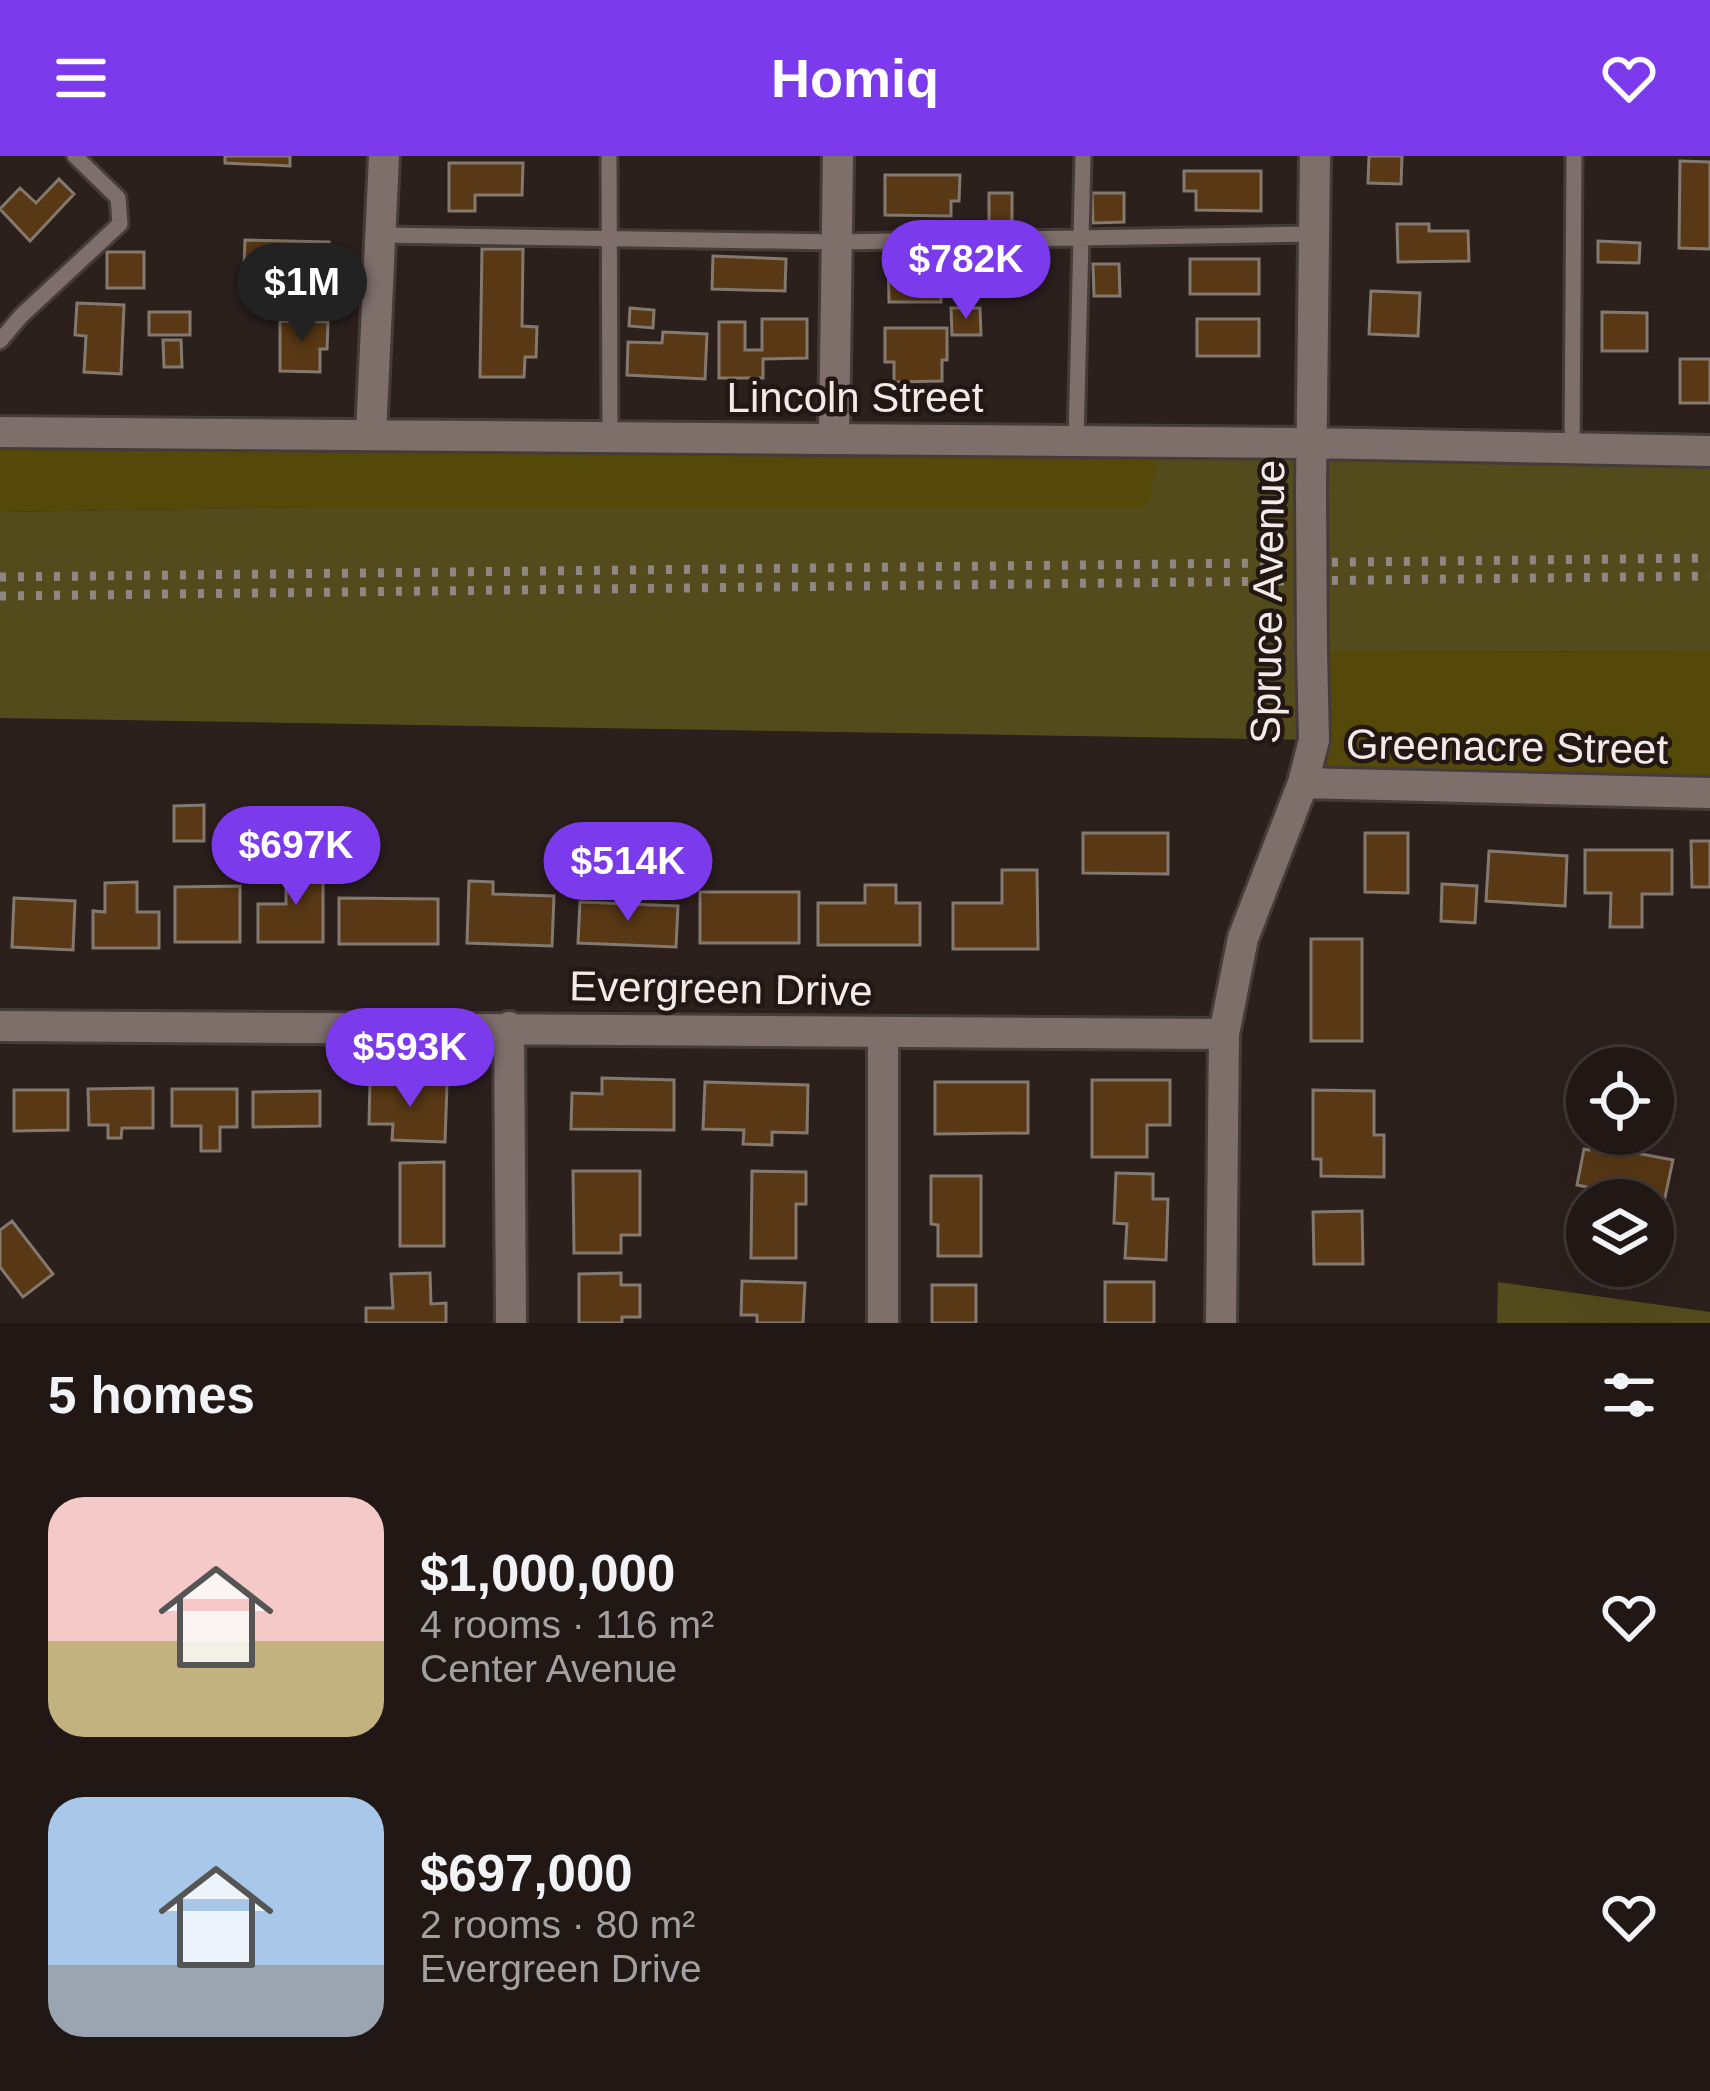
<!DOCTYPE html>
<meta charset="utf-8">
<style>
:root{--surface:#211816;--page:#29211f;--text:#f1f3f6;--muted:#a2a0a1;--line:#3e3735;--accent:#7c3aed}
body{margin:0;font-family:Helvetica,sans-serif;background:var(--page);color:var(--text);height:100vh;display:flex;flex-direction:column;font-size:45px;white-space:nowrap}
*{box-sizing:border-box;margin:0}
p{font-size:39px;color:var(--muted)}
.icon{flex:none;width:66px;height:66px;fill:none;stroke:currentColor;stroke-width:2;stroke-linecap:round;stroke-linejoin:round}
.map{position:relative;height:1167px;overflow:hidden}
.drawer{display:flex;flex-direction:column;background:var(--surface);flex:1}
.drawer>*{flex:none}
.tools{position:absolute;left:1566px;top:891px;display:grid;gap:24px}
.tools a{display:grid;place-items:center;width:108px;height:108px;border-radius:50%;background:var(--surface);box-shadow:0 12px 48px #0002,0 0 0 3px var(--line);font-size:60px}
.price{position:absolute;translate:-50% -102px;padding:0 27px;border-radius:42px;background:var(--accent);color:#fff;font-size:39px;line-height:78px;filter:drop-shadow(0 3px 6px #0008)}
.price::after{content:'';position:absolute;left:50%;top:72px;width:36px;height:27px;margin-left:-18px;background:inherit;clip-path:polygon(0 0,100% 0,50% 100%)}
.price.active{background:#222;color:#fff}
ul{padding:0;list-style:none}
li{display:flex;align-items:center;gap:36px;height:300px;padding:0 48px}
li span{display:grid;place-items:center;flex:none;width:336px;height:240px;border-radius:36px;color:#555}
li>.icon{margin-inline-start:auto}
span .icon{width:144px;height:144px;fill:#fffc;stroke-width:1}
li b{font-size:51px}
h2{display:flex;justify-content:space-between;align-items:center;height:144px;padding:0 48px;font-size:51px}
header{display:flex;justify-content:space-between;align-items:center;height:156px;padding:0 48px;background:var(--accent);color:#fff;font-size:54px;font-weight:700}
.map>svg:first-child{display:block}
.green{fill:#554909}
.forest{fill:#544b1c}
.building{fill:#583815;stroke:#84796f;stroke-width:3}
.lines{fill:none;stroke-linecap:round;stroke-linejoin:round}
.lane-casing{stroke:#453b39;stroke-width:21}
.street-casing{stroke:#453b39;stroke-width:36}
.lane{stroke:#7e6f6b;stroke-width:15}
.street{stroke:#7e6f6b;stroke-width:30}
.rail{stroke:#908683;stroke-width:9;stroke-dasharray:6 12;stroke-linecap:butt}
.street-bridge-casing{stroke:#453b39;stroke-width:36;stroke-linecap:butt}
.street-bridge{stroke:#7e6f6b;stroke-width:30}
.labels{text-anchor:middle;stroke-width:9;stroke-linejoin:round;paint-order:stroke}
.street-label{font-size:42px;fill:#f4ebe9;stroke:#231714}
</style>
<header><svg class="icon" aria-label="menu" viewBox="0 0 24 24"><path d="M4 6h16M4 12h16M4 18h16"/></svg>Homiq<svg class="icon" aria-label="heart" viewBox="0 0 24 24"><path d="M12 20l-8-8c-3-5 5-10 8-4 3-6 11-1 8 4z"/></svg></header>
<div class="map">
<svg width="1710" height="1167" viewBox="0 0 1710 1167">
<rect width="100%" height="100%" fill="#2c201d"/>
<path class="green" d="M0,276l1162,10 -14,65h-835l-313,5z
M1710,495v142l-407,-10 9,-131z"/>
<path class="forest" d="M1162,286l548,9v200l-398,1 2,88 -1314,-22v-206l313,-5h834z
M1498,1126l212,30v11h-213z"/>
<path class="building" d="M225,0h65v10l-65,-3z
M1369,0h33l-1,28 -33,-1z
M1680,5l30,1v87l-31,-1z
M449,7h74l-1,32h-47v16h-26z
M1184,15h77v40l-65,-1v-19h-12z
M885,19h75l-1,26h-8v15l-66,-1z
M59,23l15,15 -44,47 -30,-32 20,-21 16,15z
M989,37h23v31h-23z
M1092,37h32v29l-31,1z
M1397,68h32v7h39l1,30 -71,1z
M245,84l84,2 -1,45 -47,-2v-8h-14v-12h-23z
M1598,85l42,2 -1,20 -41,-1z
M1015,90h31l1,17 -31,1z
M482,93h41l-1,77 15,1 -1,30h-11l-1,20h-44z
M107,96h37v36h-37z
M888,99h52l1,47h-52z
M713,100l73,3 -1,32 -73,-2z
M1190,103h69v35h-69z
M1093,108h26l1,32h-26z
M1371,135l49,2 -2,43 -49,-2z
M77,147l47,2 -3,69 -37,-2 2,-36 -11,-1z
M630,152l24,2 -1,18 -24,-2z
M951,152h29l1,27h-29z
M149,156h41v23h-41z
M1602,156l45,1v38h-45z
M762,163h45v39l-44,1v19h-44v-56h26v28h17z
M1197,163h62v37h-62z
M280,165l48,1 -1,27h-7v23l-40,-1z
M885,172h62v32h-5v21l-48,1v-20h-9z
M663,176l44,2 -2,45 -78,-4 1,-33 34,1z
M163,184h18l1,27h-18z
M1680,203h30v44h-30z
M204,649v36h-30v-35z
M1083,677h85v41l-85,-1z
M1365,677h43v60l-43,-1z
M1691,685h19v46h-18z
M1585,694h87v44h-30v33h-32l1,-34h-26z
M1489,695l78,5 -2,50 -79,-5z
M286,708h37v78h-65v-38h28z
M1002,714h35l1,79h-85v-46h49z
M469,725l24,1v12l61,2 -2,50 -85,-3z
M137,726v30h22v36h-66v-37l12,1v-29z
M1442,728l35,2 -2,37 -34,-2z
M865,729h31v18h24v42h-102v-42h47z
M240,730v56h-65v-55z
M700,736h99v51h-99z
M14,742l61,3 -2,49 -61,-3z
M339,742l99,1v45h-99z
M580,746l98,4 -2,41 -98,-4z
M1311,783h51v102h-51z
M602,922l72,2v50l-103,-1 1,-36 30,1z
M1092,924h78v45h-23v32h-55z
M370,925l77,3 -2,58 -53,-2 1,-16h-24z
M705,926l103,3 -1,48 -35,-1v13l-29,-1 1,-14 -41,-1z
M935,926h93v51l-93,1z
M153,932v40h-31l-1,10h-13v-13h-19l-1,-36z
M172,933h65v38h-17v24h-19v-25h-29z
M14,934h54v40l-54,1z
M1313,934l61,1v44h10v42l-63,-1v-17h-8z
M320,935v35l-67,1v-35z
M1592,978h31l-3,16 53,10 -9,42 -87,-17 7,-36 5,1z
M444,1006v84h-44v-83z
M573,1015h67v64h-19v18h-47z
M752,1015l54,1v32h-10v54h-45z
M1116,1017l37,1v25h15l-2,61 -41,-2 2,-34 -13,-1z
M931,1020h50v80h-43v-31l-7,-1z
M1362,1055l1,53h-49l-1,-52z
M12,1065l41,53 -30,23 -23,-30v-37z
M430,1117l1,31 15,-1v20h-80v-15h27l-2,-34z
M621,1117v12h19v32h-18v6h-43v-49z
M742,1125l63,2 -2,40h-46v-8h-16z
M1105,1126h49v41h-49z
M932,1129h44v38h-44z"/>
<g class="lines">
<g class="lane-casing">
<path id="lane" d="M609,0l1,281
M382,79l455,7 477,-8
M0,185l21,-25 99,-92 -2,-26 -43,-42
M1076,285l7,-285
M1572,292l2,-292"/>
</g>
<g class="street-casing">
<path id="street" d="M0,276l1312,11 398,8
M371,279l13,-279
M834,282l4,-282
M1311,334l4,-334
M1303,627l407,10
M0,870l1224,8
M509,871l2,296
M883,1167v-290
M1221,1167l3,-289 19,-96 60,-155 11,-43 -2,-88"/>
</g>
<use href="#lane" class="lane"/>
<use href="#street" class="street"/>
<path class="rail" d="M0,421l1710,-19
M0,440l1710,-20"/>
<g class="street-bridge-casing">
<path id="street-bridge" d="M1311,334l1,162"/>
</g>
<use href="#street-bridge" class="street-bridge"/>
</g>
<g class="labels">
<g class="street-label">
<text x="855" y="256">Lincoln Street</text>
<text transform="translate(1267 446) rotate(-89)" y="15">Spruce Avenue</text>
<text transform="translate(1507 590) rotate(1)" y="15">Greenacre Street</text>
<text transform="translate(721 832) rotate(1)" y="15">Evergreen Drive</text>
</g>
</g>
</svg>
<div class="tools">
<a><svg class="icon" aria-label="locate" viewBox="0 0 24 24"><circle cx="12" cy="12" r="6"/><path d="M12 2v4M12 18v4M2 12h4M18 12h4"/></svg></a>
<a><svg class="icon" aria-label="layers" viewBox="0 0 24 24"><path d="M12 4l9 5-9 5-9-5zM3 14l9 5 9-5"/></svg></a>
</div>
<b class="price" style="left:966px;top:166px">$782K</b>
<b class="price active" style="left:302px;top:189px">$1M</b>
<b class="price" style="left:296px;top:752px">$697K</b>
<b class="price" style="left:628px;top:768px">$514K</b>
<b class="price" style="left:410px;top:954px">$593K</b>
</div>
<section class="drawer">
<h2>5 homes<svg class="icon" aria-label="filters" viewBox="0 0 24 24"><path d="M4 7h16M4 17h16"/><circle cx="9" cy="7" r="2"/><circle cx="15" cy="17" r="2"/></svg></h2>
<ul>
<li><span style="background:linear-gradient(#f6c9c9 60%,#c2b280 0)"><svg class="icon" aria-label="home" viewBox="0 0 24 24"><path d="M3 11l9-7 9 7M6 9v11h12V9"/></svg></span><div><b>$1,000,000</b><p>4 rooms · 116 m²</p><p>Center Avenue</p></div><svg class="icon" aria-label="heart" viewBox="0 0 24 24"><path d="M12 20l-8-8c-3-5 5-10 8-4 3-6 11-1 8 4z"/></svg></li>
<li><span style="background:linear-gradient(#a9c7e8 70%,#9aa5b1 0)"><svg class="icon" aria-label="home" viewBox="0 0 24 24"><path d="M3 11l9-7 9 7M6 9v11h12V9"/></svg></span><div><b>$697,000</b><p>2 rooms · 80 m²</p><p>Evergreen Drive</p></div><svg class="icon" aria-label="heart" viewBox="0 0 24 24"><path d="M12 20l-8-8c-3-5 5-10 8-4 3-6 11-1 8 4z"/></svg></li>
</ul>
</section>
